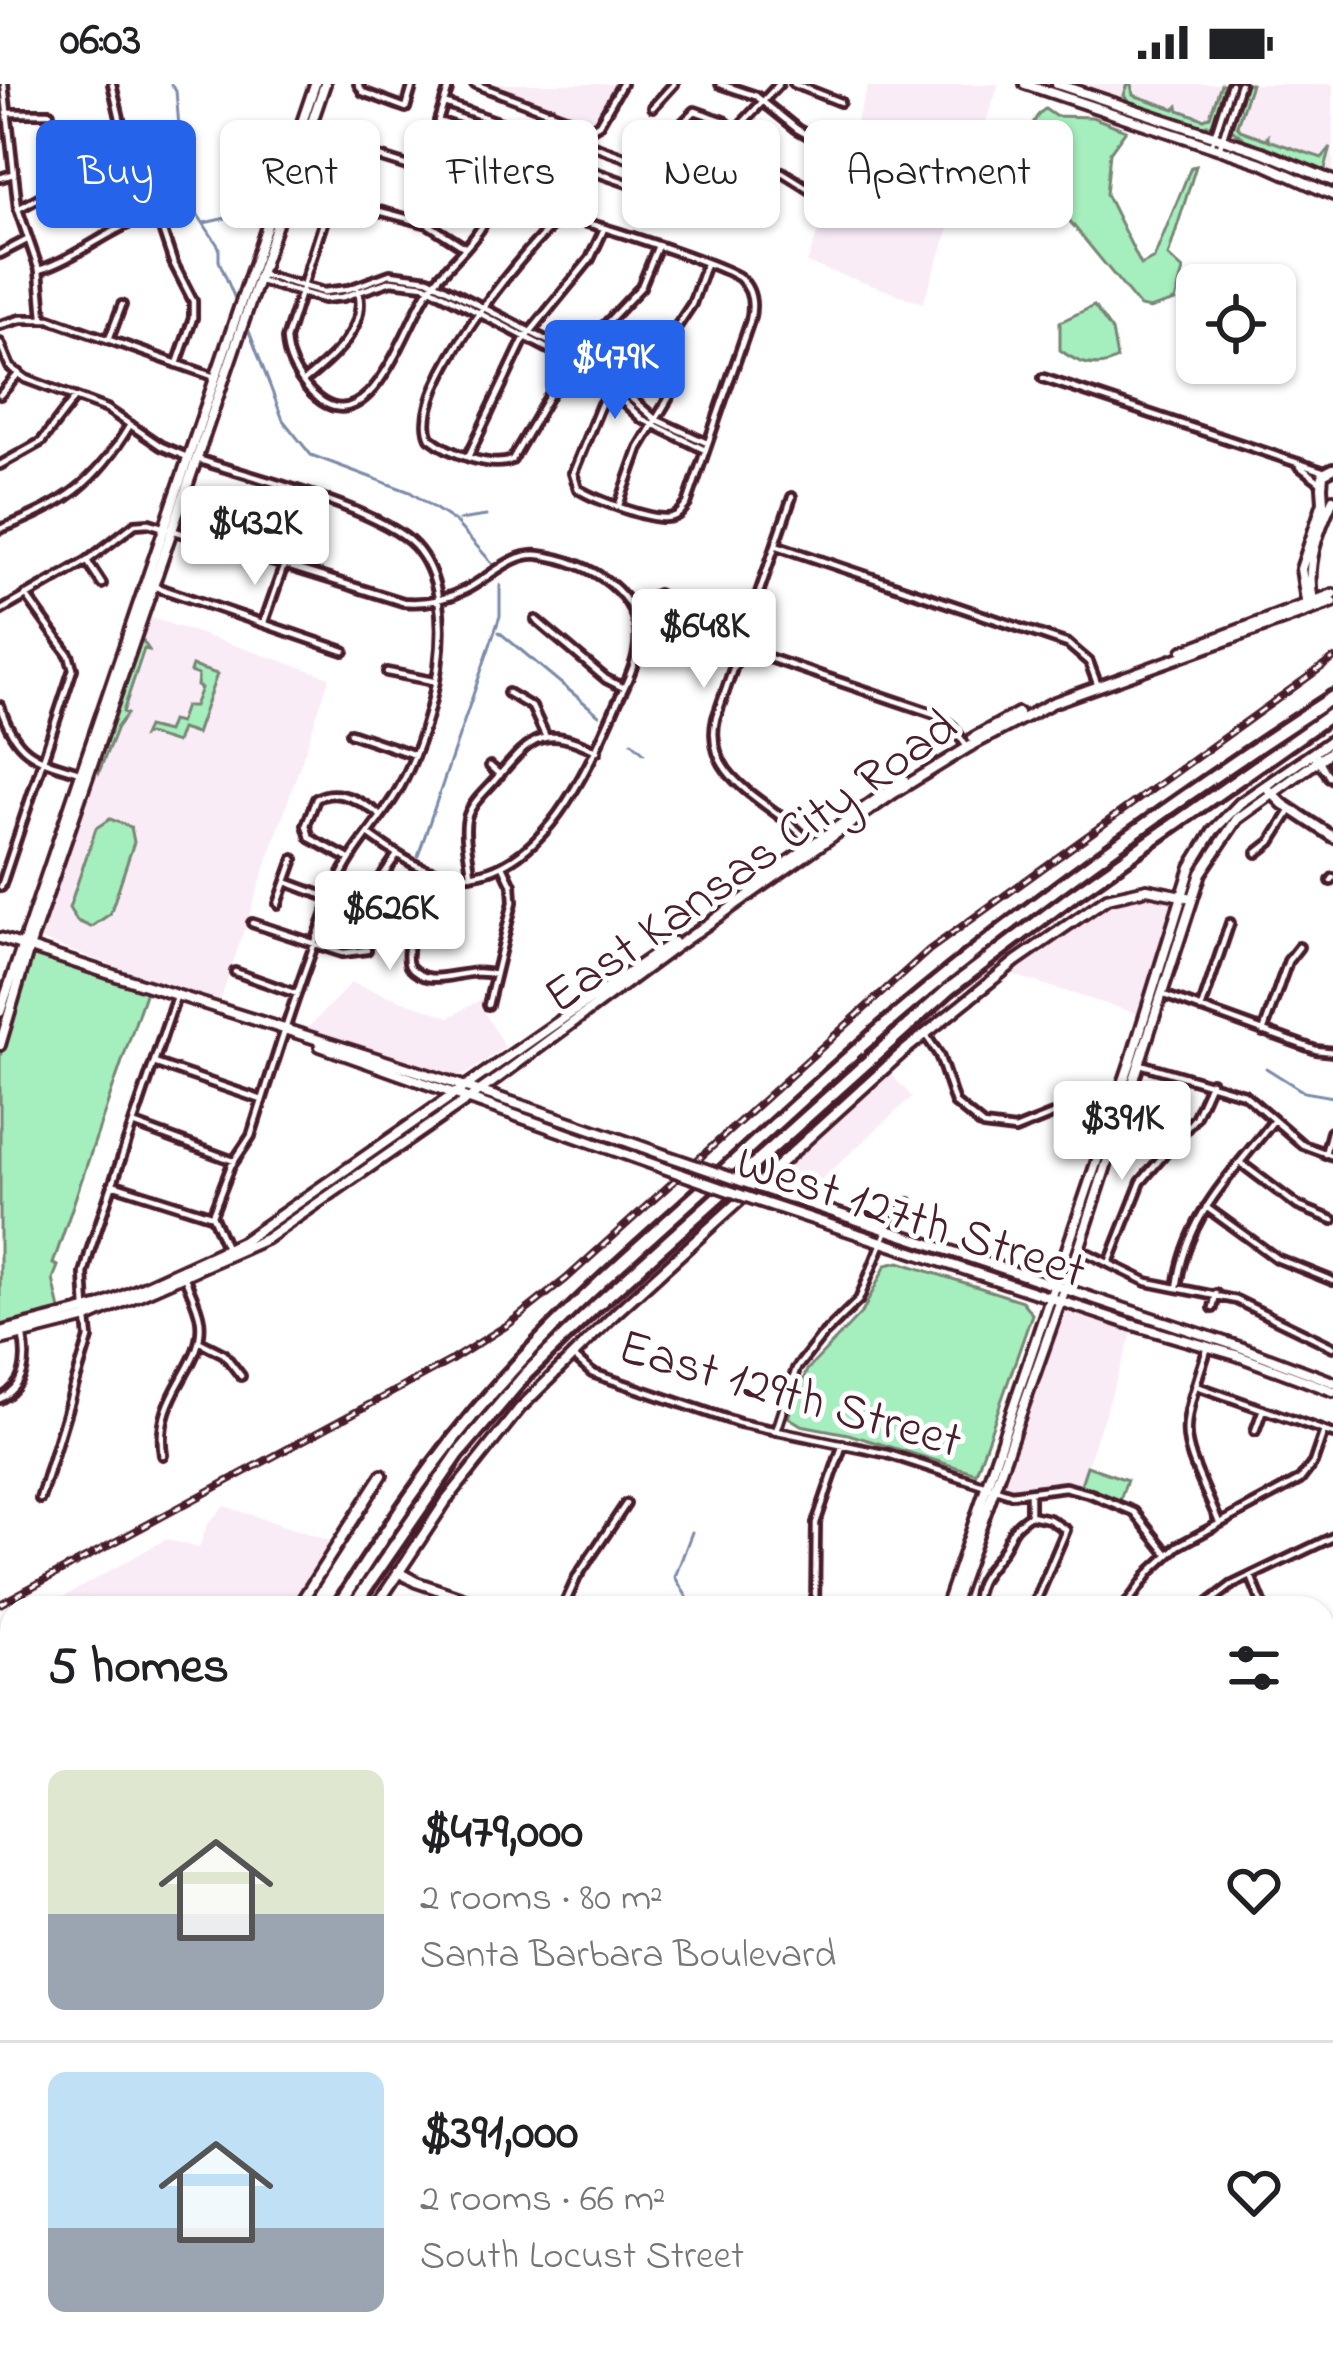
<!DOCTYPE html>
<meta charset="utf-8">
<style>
:root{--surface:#fff;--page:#f6f6f6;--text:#202124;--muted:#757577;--line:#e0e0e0;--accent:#2563eb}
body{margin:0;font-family:"Indie Flower",sans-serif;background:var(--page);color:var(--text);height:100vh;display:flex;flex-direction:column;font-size:45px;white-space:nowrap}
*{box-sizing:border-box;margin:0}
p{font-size:39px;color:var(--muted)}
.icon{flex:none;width:66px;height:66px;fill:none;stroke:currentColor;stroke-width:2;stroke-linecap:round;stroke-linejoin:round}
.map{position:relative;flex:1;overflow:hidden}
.sheet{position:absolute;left:0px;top:1512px;width:1335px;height:771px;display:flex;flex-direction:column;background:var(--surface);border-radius:36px 36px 0 0;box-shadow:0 3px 9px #0004}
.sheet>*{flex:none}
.top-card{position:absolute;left:36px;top:36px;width:1263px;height:108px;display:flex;gap:24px}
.buttons{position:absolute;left:1176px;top:180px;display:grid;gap:24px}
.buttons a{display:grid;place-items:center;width:120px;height:120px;border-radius:18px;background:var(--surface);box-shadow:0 3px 9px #0004;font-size:60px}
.price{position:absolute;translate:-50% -102px;padding:0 27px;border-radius:12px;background:#fff;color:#222;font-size:39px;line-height:78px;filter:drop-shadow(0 3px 6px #0008)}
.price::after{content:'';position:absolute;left:50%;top:72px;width:36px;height:27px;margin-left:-18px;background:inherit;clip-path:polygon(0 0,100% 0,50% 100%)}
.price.selected{background:var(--accent);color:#fff}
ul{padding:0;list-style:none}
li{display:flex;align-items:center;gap:36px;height:300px;padding:0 48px}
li+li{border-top:3px solid var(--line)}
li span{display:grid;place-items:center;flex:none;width:336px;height:240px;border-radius:18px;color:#555}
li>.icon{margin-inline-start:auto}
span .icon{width:144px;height:144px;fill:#fffc;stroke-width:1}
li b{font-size:51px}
h2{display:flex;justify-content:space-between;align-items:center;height:144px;padding:0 48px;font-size:51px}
.tag{padding:0 42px;border-radius:18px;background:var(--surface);box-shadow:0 3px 9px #0004;font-size:42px;line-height:108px}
.tag.selected{background:var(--accent);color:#fff}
.status{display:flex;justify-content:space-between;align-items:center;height:84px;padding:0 60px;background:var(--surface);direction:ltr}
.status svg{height:33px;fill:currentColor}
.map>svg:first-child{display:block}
.built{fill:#f9ecf7}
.green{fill:#a5eebd;stroke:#788674;stroke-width:3}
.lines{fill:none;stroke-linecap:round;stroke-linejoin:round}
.stream{stroke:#7c8ba9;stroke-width:3}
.street-casing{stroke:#4a1f2b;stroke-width:14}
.secondary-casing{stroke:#4a1f2b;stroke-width:16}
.primary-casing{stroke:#4a1f2b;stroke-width:18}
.highway-casing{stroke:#4a1f2b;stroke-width:20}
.street{stroke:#fff;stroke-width:4.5}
.secondary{stroke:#fff;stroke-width:8}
.primary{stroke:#fff;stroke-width:9}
.highway{stroke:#fff;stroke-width:10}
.rail-casing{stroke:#4a1f2b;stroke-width:8}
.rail{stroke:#fff;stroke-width:3;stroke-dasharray:9;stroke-linecap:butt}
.secondary-bridge-casing{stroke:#4a1f2b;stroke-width:16;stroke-linecap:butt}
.primary-bridge-casing{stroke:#4a1f2b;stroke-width:18;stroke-linecap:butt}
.secondary-bridge{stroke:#fff;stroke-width:8}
.primary-bridge{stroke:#fff;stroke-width:9}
.labels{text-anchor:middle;stroke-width:10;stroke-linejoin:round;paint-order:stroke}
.street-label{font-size:51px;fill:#4a1f2b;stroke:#fff}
</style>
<div class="status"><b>06:03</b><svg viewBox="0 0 49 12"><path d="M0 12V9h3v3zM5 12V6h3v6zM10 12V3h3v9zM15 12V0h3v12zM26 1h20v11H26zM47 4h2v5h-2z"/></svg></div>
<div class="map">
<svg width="1333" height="2281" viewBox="0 0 1333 2281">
<rect width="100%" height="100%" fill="#fff"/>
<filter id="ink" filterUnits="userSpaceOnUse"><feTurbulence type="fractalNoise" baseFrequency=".00833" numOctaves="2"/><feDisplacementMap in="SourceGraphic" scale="24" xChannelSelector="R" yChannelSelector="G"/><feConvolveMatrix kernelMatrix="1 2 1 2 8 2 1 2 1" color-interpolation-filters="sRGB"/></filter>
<g filter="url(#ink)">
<path class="built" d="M485,0h133l-26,41z
M869,0h130l-76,219 -116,-40z
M1085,0h248v90l-70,-29z
M149,533l181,60 -111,327 -180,-65z
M1138,812l32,3 4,9 -33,107 -134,-42 40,-32 61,-37z
M351,899l99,34 33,-19 -2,9 24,40 -39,27 -12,3 -148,-47z
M887,986l25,27 -108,98 -38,-14z
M1069,1226l64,21 -53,156 -34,-2 -18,7 -26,-3 60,-175z
M224,1422l110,36 -44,66h-246l122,-69 33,9 8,-23z
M12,1542v128l-12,-4v-117z
M90,2271h137l-3,10h-138z
M399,2271h208l29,10h-242z
M942,2271l-5,10h-228l-6,-9z"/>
<path class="green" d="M1128,0h3l2,11 42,14 3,-3 1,4 25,9 6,-3 11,-32h7l-13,41h-8l1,4 -80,-27 -4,-7z
M1243,0h8l-14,41 3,5 25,9 3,-3v4l54,18 9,-11 -6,22 -7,2 -89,-37 15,4 -13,-9z
M1045,25l10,7 37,1 34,13 -16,22 -4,42 35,71 13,-7 37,-91 5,-1 -28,90 15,14 -8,31 -26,8 -9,-2 -72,-88 -32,-20 18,-36 -13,-10 -9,5 -6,-2c-1,-16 7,-40 19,-47z
M1094,222l18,25 5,28c-20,12 -40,4 -57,-9v-28z
M143,557l6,9 -5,-1 -21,63 4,2 -10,13 -18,45 -3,-9 42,-121z
M192,582l25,8 -21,60 -15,-5 -5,14 -28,-9 -5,2 4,-9 20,5 4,-11 8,2 6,-17h9l7,-18 -4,-2 1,-11 -8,-3z
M110,735l21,8 3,15 -24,72 -19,13 -14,-6 -8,-13 27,-80z
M34,870l112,37 -93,273 5,2 -5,13 7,31 -60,15v-269l29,-97z
M899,1178l123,39 10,13 -56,159 -128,-39 -47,-9 -13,-8 19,-47 56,-59 23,-46z
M1087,1382l40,14 -7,20 -40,-13z
M1333,2049v135l-10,14v-146z"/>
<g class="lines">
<path class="stream" d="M171,0l5,7 4,48 16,73 23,35v14l19,45
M204,139l22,-5
M247,242l36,94 28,35 99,37 44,29 40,44
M459,436l27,-4
M499,548l100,83
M632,658l12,11
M418,772l82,-240v-31
M373,864l40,-72
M1266,984l38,24 29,5
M687,1524l1,-9 -13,-22 17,-45
M1323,2152h10
M958,2281l2,-10"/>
<g class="street-casing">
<path id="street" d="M4,0l14,125 21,61 4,48
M112,0l17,73 25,48 19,57 20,39v17l-16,46
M358,0l5,8 43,16 7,-24
M475,0l117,44 7,-4 23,-40
M720,0l36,12 41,33 26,15
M794,0l46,18
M448,6l-10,31 97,33 15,-43
M444,19l97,34
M653,23l21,-23
M8,29h42
M577,56l-8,23 110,38 6,-17 -49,-23 -59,-21 5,-15
M665,57l30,-30 29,10 11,10
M1211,62l20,-62
M1219,65l21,-65
M363,68l111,35 12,8 4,14c-10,32 -44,55 -62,82 -24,35 -60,163 -119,99 -13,-15 -22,-31 -23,-51l54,-169 8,-12z
M695,75l20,-21 8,6
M0,94l13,-4
M766,102l-43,-42 56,-60
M716,109l48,-53
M330,114l98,26 36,23
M18,125l50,-27
M735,135l47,-47 32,20
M657,164l-16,39 -74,78 -55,95c-22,9 -63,-7 -82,-22 -22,-46 88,-181 123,-213 8,-4 8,-5 18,-5 19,1 156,47 169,58 13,12 14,27 10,43l-63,183c-5,6 -7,11 -15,13 -17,6 -78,-18 -94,-28l-5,-16 28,-69 19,-24 54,-49 18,-27 14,-40
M0,170l27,-14
M39,186c43,-14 74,-45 118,-57
M263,191l61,17 25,-3 41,-15 38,5 164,85 63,55 52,24
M260,197l64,18 19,-2 48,-16 34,4 164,85 53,49 63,31
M0,241l21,-6h29l162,57
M109,255l13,-34
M0,259l10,24 16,12 81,30 54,37 26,11
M1043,294l279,93
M303,298c26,-21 66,-53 55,-92
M0,311l19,-22
M469,371l54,-114 67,-82 13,-28
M197,375c53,18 183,49 218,87 50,55 17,183 -15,241 -19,35 -49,62 -64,100 -32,81 -59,166 -85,249l-20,30 -19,49 15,35
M0,381l41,-23 33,-43
M1299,382l20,15
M792,413l-76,221c-15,65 62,84 94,126
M619,421l20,-57 40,-67 -2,-22 -14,-17
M0,445c64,-24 95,-45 130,-104
M778,462l290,98 21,18 9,24
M87,477l15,23
M153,502l191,65
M631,523l27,-13
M0,527l87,-50 48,-37 14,-1 254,79c22,2 42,-2 62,-12 23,-11 47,-38 74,-35 50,6 109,39 98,97 -4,22 -16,40 -24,60 -26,59 -71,158 -146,163 -41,3 -68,-19 -99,-41
M536,536l70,59 18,9
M264,538l20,-57
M740,564l198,67 15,12 14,20
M387,588l46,9
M508,609l24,14 13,28
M0,622c16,50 36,53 83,67
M350,649l65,22
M1315,667l14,26
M1310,670l23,25
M490,682l10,9
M1257,769l14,-11 20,-32
M347,774l-37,-20 -4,-13 10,-26c21,-13 47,3 65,17
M440,790c-6,31 -40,64 -31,92 23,27 55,-2 86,9
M471,791c-1,-18 -8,-39 -4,-57 4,-15 18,-26 28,-38 37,-43 47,-56 102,-29
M1331,797l2,-3
M286,798l46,17
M338,798l29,7 12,-8 18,-26
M1,803l72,-218 -4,-14 -43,-60
M278,820l16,-45
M252,839l91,30 24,-3
M235,888l62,22
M1164,911l152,55 17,2
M488,921l25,-103 -1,-17 -9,-19
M1201,925l29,-86
M1263,948l25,-71 11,-14
M925,950l14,21 16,48 28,23 32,4 40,-16 21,-3 43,13
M154,979l108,37
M1137,979l107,31 59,51 30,11
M133,1040l101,37
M1160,1043l15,13
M1325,1070l6,-22
M1242,1080l56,42 35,14
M112,1100l98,31
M1206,1123l70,51 57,23
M1079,1165l68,33 89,18 97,47
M1109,1179l32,-81 54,-64 16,-36
M1177,1204c9,-73 54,-112 97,-168
M1213,1224l3,-14
M86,1225l-2,-35 6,-23 86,-254
M200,1258l24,12 17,22
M1207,1266c-30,93 -27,81 11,170
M572,1271l20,18 147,50 149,31 123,40 54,-7 26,7 43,18 34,42
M1197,1302l136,48
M0,1315c25,-13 28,-36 23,-62
M776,1347l20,-62 25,-32 38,-37 30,-75 20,-22
M1255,1347l8,-22
M163,1371c-10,-63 43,-88 37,-135 -2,-15 -11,-31 -16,-45
M40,1415l49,-161 -2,-18
M1030,1431l19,4 17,11 -33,78
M1251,1492l13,32
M563,1524l14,-31 49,-73
M815,1524l1,-85 27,-79
M975,1524c1,-29 10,-33 25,-54 14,-20 5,-22 30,-39v-21
M1124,1524l27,-37 27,-25 122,-66 13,-17 11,-32
M1202,1524l30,-23 101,-48
M1323,1547l10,3
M0,1675l12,4
M1323,1699l10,-28
M1323,1731l10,3
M0,1866l12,19
M1323,1957l10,3
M1323,2015l10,-5
M267,2271l29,10
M254,2281l4,-10
M388,2281l3,-10"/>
</g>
<g class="secondary-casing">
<path id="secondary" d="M1025,0l239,80 69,31
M1057,0l205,68 71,29
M1322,403l1,-13 10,-5
M1313,517c-8,-36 5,-70 20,-102
M1307,523l-6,-38 22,-67 -1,-15
M1183,567l150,-57
M973,654l45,-25
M1269,706l14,14 50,33
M749,805l155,-109
M0,854c222,74 446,138 665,217
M0,928l315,-928
M0,961l27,-91 298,-870
M320,962l335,119
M773,1108l467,155 93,35
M761,1118l369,122 106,31 97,36
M0,1248l101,-26 141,-64 431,-300
M0,1256l87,-22 179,-79 225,-156 180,-133 223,-157 73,-45 85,-45 281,-101
M398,1488l18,10 76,26
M297,1524l85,-133
M375,1524l71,-107 74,-93 97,-96 286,-260 113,-91 91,-63 40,-9 45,9
M945,1524l186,-548 60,-193 22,-36 27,-28 93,-64
M952,1524l127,-359 122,-376 36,-54 96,-69
M1323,1885l10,-2
M0,1959l12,-7
M0,2269l34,12
M1286,2271l29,10
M78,2281l3,-10
M696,2281l3,-10
M1131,2281l12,-10"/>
</g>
<g class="primary-casing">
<path id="primary" d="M625,2271l29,10
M657,2271l29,10"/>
</g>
<g class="highway-casing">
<path id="highway" d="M337,1524c49,-77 98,-152 159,-220 74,-84 161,-156 243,-231 60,-55 120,-111 183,-163 130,-107 270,-205 411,-297
M352,1524l106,-154 68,-80 70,-68 353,-317 123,-93 261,-183
M0,1977l12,-7
M0,2049l12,-18
M0,2075l12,-19
M0,2100l12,-19
M0,2126l12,-9"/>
</g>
<use href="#street" class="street"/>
<use href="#secondary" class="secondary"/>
<use href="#primary" class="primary"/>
<use href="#highway" class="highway"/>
<g class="rail-casing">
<path id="rail" d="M0,1520l450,-243 59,-37 57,-45 363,-329 404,-291"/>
</g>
<use href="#rail" class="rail"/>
<g class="secondary-bridge-casing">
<path id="secondary-bridge" d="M665,1071l108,37
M655,1081l106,37"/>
</g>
<g class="primary-bridge-casing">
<path id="primary-bridge" d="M0,2036l12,4"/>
</g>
<use href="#secondary-bridge" class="secondary-bridge"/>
<use href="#primary-bridge" class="primary-bridge"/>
</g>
</g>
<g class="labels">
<g class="street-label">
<text transform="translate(749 775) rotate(-35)" y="18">East Kansas City Road</text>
<text transform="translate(912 1130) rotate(18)" y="18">West 127th Street</text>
<text transform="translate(791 1307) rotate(16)" y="18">East 129th Street</text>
</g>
</g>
</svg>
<div class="buttons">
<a><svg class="icon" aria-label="locate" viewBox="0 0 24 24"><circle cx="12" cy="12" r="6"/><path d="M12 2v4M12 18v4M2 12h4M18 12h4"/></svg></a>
</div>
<b class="price selected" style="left:615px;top:338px">$479K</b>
<b class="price" style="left:255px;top:504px">$432K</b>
<b class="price" style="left:704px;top:607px">$648K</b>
<b class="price" style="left:390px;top:889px">$626K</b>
<b class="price" style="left:1122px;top:1099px">$391K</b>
<div class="top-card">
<a class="tag selected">Buy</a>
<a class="tag">Rent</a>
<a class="tag">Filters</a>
<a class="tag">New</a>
<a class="tag">Apartment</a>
</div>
<section class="sheet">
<h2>5 homes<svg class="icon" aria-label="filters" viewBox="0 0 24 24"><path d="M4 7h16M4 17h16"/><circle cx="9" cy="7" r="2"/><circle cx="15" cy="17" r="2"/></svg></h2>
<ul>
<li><span style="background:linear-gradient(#dfe7d0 60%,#9aa5b1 0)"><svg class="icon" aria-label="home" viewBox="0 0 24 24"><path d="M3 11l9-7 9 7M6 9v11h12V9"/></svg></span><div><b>$479,000</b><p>2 rooms · 80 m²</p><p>Santa Barbara Boulevard</p></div><svg class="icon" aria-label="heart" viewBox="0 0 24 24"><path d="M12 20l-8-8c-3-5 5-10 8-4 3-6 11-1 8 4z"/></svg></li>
<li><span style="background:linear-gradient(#bfe0f5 65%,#9aa5b1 0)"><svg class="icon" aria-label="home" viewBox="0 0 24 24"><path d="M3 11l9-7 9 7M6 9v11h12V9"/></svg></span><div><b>$391,000</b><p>2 rooms · 66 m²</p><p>South Locust Street</p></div><svg class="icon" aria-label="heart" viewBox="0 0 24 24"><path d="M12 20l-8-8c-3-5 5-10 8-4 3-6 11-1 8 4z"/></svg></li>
</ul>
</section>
</div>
